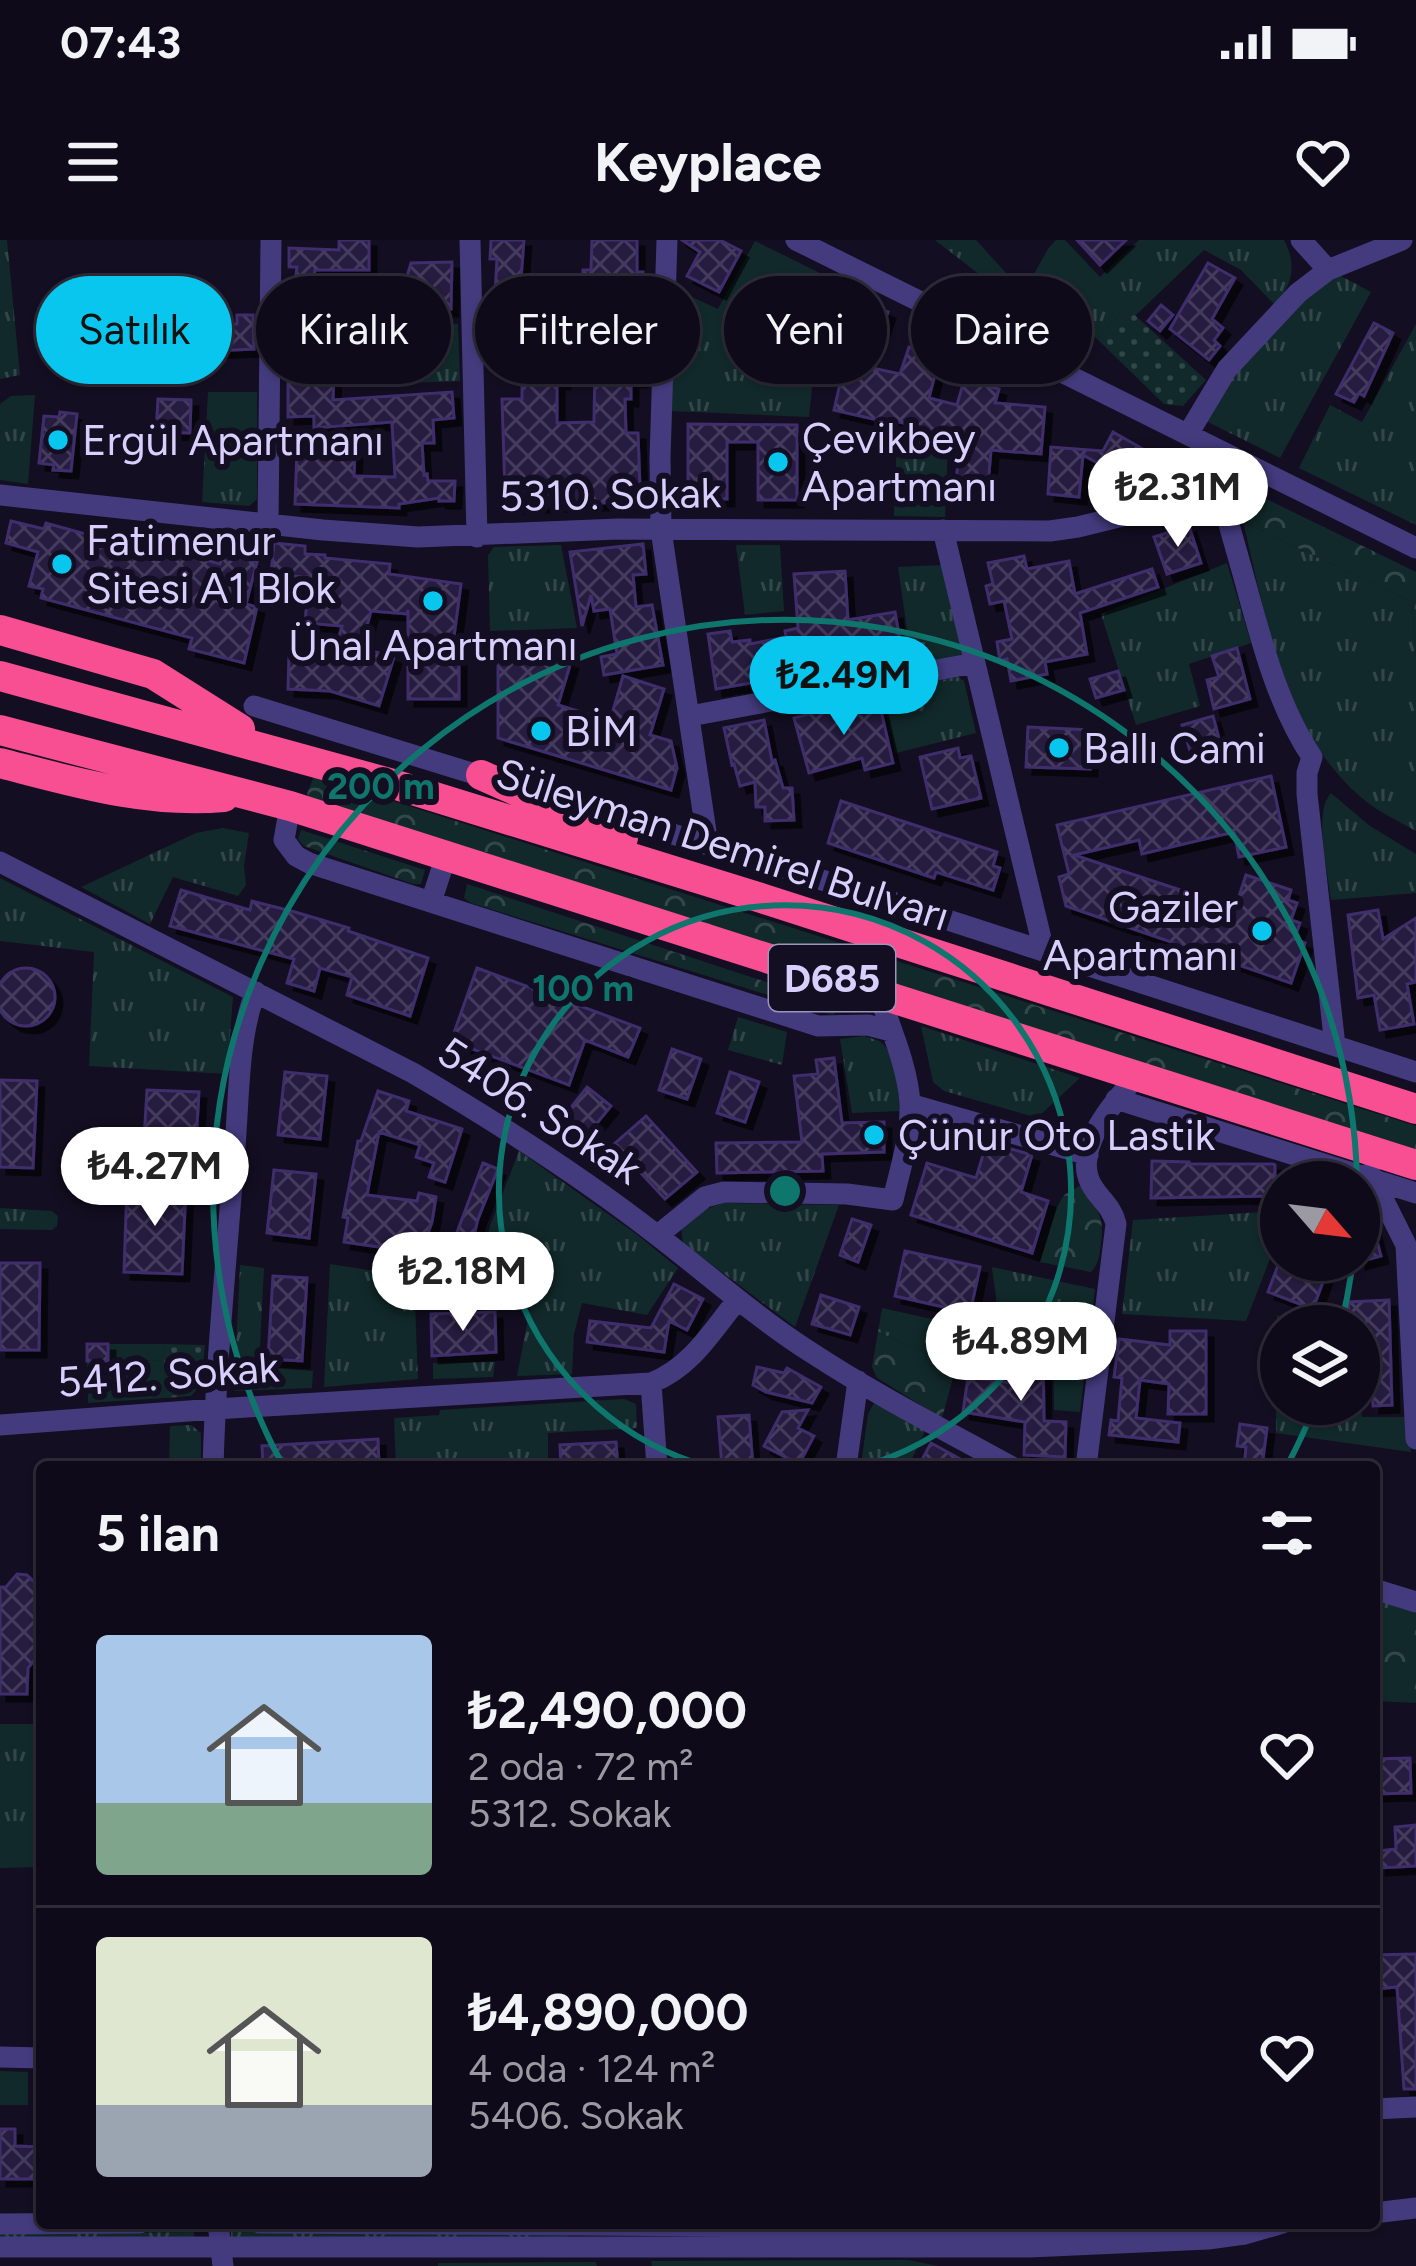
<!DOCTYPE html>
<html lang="tr">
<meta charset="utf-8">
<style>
:root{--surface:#0e0a19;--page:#171322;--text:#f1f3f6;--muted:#9b9aa2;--line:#2e2b38;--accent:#09c6ef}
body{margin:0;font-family:Figtree,sans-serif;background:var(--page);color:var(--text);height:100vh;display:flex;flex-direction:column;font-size:45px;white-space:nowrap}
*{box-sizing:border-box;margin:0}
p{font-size:39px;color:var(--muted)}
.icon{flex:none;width:66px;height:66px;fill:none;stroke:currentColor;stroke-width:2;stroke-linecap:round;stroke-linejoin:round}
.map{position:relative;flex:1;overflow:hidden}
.drawer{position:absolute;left:36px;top:1221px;width:1344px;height:768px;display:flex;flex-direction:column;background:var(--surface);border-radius:12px;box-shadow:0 3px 9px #0004,0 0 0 3px var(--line)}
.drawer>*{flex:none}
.top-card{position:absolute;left:36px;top:36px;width:1344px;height:108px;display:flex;gap:24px}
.needle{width:78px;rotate:118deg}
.fabs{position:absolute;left:1260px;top:921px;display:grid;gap:24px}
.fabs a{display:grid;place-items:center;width:120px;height:120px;border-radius:50%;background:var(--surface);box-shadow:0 3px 9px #0004,0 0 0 3px var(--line);font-size:60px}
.price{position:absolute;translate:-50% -102px;padding:0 27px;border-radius:42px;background:#fff;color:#222;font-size:39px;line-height:78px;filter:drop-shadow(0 3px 6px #0008)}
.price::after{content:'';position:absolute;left:50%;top:72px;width:36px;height:27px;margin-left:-18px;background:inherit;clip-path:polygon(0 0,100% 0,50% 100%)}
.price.active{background:var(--accent);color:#111}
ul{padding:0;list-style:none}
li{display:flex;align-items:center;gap:36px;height:300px;padding:0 60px}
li+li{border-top:3px solid var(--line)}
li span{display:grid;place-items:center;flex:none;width:336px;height:240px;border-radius:12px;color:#555}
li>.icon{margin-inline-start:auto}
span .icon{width:144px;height:144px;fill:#fffc;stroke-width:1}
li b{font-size:51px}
h2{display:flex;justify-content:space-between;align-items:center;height:144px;padding:0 60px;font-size:51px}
.tag{padding:0 42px;border-radius:54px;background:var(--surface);box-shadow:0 3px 9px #0004,0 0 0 3px var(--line);font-size:42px;line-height:108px}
.tag.active{background:var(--accent);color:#111}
.status{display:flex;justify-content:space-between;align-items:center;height:84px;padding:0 60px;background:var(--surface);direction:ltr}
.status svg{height:33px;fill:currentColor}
header{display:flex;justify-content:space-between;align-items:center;height:156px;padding:0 60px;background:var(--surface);font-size:54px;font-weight:700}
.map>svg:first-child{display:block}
.grass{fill:url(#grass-tufts)}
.forest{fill:url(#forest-crowns)}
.park{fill:url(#park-dots)}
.garden{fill:#11292a}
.building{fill:url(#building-cross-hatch);stroke:#3f2e6c;stroke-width:3;filter:url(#shadow)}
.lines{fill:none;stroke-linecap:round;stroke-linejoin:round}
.minor{stroke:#433b7e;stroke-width:21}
.highway{stroke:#f84f93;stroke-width:30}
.ring{fill:none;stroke:#0f766e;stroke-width:6}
.poi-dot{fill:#09c6ef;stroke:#130e21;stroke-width:4.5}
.labels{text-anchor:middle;stroke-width:12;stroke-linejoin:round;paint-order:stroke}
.shield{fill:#130e21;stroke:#9d95bb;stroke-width:3}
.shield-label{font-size:39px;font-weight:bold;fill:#d8cffd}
.poi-label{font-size:42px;fill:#d8cffd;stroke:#130e21;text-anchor:start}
.street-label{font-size:42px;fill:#d8cffd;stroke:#130e21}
.centre{fill:#0f766e;stroke:#130e21;stroke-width:6}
.ring-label{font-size:36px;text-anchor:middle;font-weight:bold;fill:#0f766e;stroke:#130e21;stroke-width:12;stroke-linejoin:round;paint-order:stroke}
</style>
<div class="status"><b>07:43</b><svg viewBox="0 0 49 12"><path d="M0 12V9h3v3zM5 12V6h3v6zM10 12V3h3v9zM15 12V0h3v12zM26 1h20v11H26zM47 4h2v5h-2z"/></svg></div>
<header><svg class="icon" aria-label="menu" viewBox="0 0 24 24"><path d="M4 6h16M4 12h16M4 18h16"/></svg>Keyplace<svg class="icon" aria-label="heart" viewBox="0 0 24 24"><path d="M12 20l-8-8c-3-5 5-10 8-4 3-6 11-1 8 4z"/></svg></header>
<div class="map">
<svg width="1416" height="2026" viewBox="0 0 1416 2026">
<defs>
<pattern id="grass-tufts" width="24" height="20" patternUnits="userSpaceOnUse" patternTransform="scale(3)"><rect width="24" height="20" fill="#11292a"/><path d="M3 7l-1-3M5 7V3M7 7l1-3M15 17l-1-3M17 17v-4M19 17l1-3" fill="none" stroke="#33474a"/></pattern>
<pattern id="forest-crowns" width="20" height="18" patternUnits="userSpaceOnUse" patternTransform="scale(3)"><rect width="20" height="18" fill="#11292a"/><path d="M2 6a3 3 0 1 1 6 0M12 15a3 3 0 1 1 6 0" fill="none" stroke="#33474a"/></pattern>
<pattern id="park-dots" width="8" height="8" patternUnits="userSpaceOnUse" patternTransform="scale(3)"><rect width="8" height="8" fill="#11292a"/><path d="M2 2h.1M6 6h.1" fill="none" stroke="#33474a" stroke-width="1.8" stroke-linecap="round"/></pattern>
<pattern id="building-cross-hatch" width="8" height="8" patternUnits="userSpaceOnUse" patternTransform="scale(3)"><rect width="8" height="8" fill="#261b41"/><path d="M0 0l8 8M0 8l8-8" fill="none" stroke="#453b5d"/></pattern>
<filter id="shadow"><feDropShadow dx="7" dy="7" stdDeviation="0" flood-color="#0009"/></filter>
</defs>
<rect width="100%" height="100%" fill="#130e21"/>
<path class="grass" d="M0,0h7l13,135 -20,4z
M935,0h41l49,54 41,39 -37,-20z
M1056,0h9l35,37 39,-37h145c13,26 9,43 -9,65l-34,-35 -37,-20 -69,66 -10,-8 -28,31 -63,-65 14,-25z
M755,1l79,39 -19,79 -6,58 -138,-6 6,-121 41,19z
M1341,36l30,16 -91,166 -74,-37 28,-48 81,-84 15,-12z
M345,71h48l36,13h29l2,57 -53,2 -2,-18 -60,3z
M1416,84v201l-117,-57 31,-63 32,17z
M208,152h49v107l-8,7 -47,-4z
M35,155l-7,89 -28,-4v-76l11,-8z
M897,195l51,10 -3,72 -51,-1z
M1243,282l169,80 4,57v172c-16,-9 -33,-17 -48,-28 -85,-67 -101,-183 -125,-281z
M561,305l16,83 -87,3 -2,-76 6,-8z
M736,305h44l4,66 -39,4z
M1227,323l24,80 -62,21 11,42 -64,19 -35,-111z
M942,325l20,89 -4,3 -46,7 -14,-97z
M958,437l6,4 12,52 -80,20 -15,-62z
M1331,553l39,33 46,28v39l-85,7c-3,-27 -18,-88 0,-107z
M223,588l26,5 -5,33 2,19 -8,11 -65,-19 -23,47 -69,-37 115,-54z
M0,638l233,119 -6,77 -138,-8 5,-114 -94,-11z
M738,777l49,15 -5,33 -54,-15z
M921,786l159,52 -41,38h-8l-87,-25 -11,-9z
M864,796c5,2 15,4 18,7 13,11 17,53 18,68l-48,2 -12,-74z
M519,911l116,82 43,35 -31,47 -65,-12 -8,31 -2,40 -55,2 15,-78 -13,-5 -44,-5 15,-62z
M723,963l116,2 -44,122 -112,-84 -2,-16 17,-15z
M0,968l52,3 6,5 -1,10 -5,4 -52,-1z
M1281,971v19l-35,91 -124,-7 11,-94z
M330,1024l84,13 4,102 -94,8z
M240,1025l24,3 -5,99 54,4 -1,17 -78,3z
M992,1027l103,22 -15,123 -26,-2 -1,-75 -42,3 -2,33 -45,-7 -11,14 -32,-27 -43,-19 4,-24 108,24c12,-21 4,-42 2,-65z
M1277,1075l30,11h-26v78h78v-5l3,18h46l3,35 -135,-19z
M108,1104h55l1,16 -56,1z
M495,1122l-2,15 -60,2v-16z
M624,1159l12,5 1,24 -89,5v34h-23v-5l-31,-4 -1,9h-97l-2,-49 45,-3 1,-5z
M874,1163l52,26 -18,38 -47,-2 7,-51z
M191,1185l10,8v34h-32l1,-41z
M0,1484h42v143l-42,1z
M0,1831l28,1v33h-28z
M231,1991l336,1 1,8 -337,-2z
M194,1992v8h-194v-6z"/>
<path class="forest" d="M1250,251l166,81v87l-4,-57 -169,-80 -4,-23 4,-7z
M314,536l1102,350v26l-1106,-354 -3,-4z
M301,590l124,40 -4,14h-8l-109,-38 -6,-7z
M467,644l373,122 -7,9 -362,-112 -7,-5z
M1081,945c15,23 24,29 20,58 -2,13 -1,19 -10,29l-51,-10 17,-55 7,-12z
M878,1092l43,19 32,27 -11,40 -65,-40 -5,-11z
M1374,1358l42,12v93l-42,-2v-16h4l4,-68 -8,-3z
M909,2020l29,6h-286l-1,-5z
M596,2022l1,4h-159v-3z"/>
<path class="park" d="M1126,67l80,73 -23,26 -19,-2 -67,-65z
M163,1104l42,1 -4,40 -10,11 -26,2z"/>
<path class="garden" d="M164,1120l1,38 -77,5 -1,-42z"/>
<path class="building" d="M339,0h30v30h-54l-4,23 -17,-3 3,-23h-8v-19l50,2z
M491,0h33l-5,64 -17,-1 1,-9h-8l2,-35h-7z
M592,0h45v32h6l-3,108h-9v19h-6l1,34h12l2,55 -14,1 1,13 -109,4v-14h-13l-3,-93h20v-34l41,-1v18h-6v41l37,-1 1,-57h9l1,-33h12l1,-28 -37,-2 2,-32h8z
M682,0h38l21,11 -22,41 -32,-16 13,-24z
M1077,0h49l-26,25z
M452,22l-1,47h-32v-15l-16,-4 8,-27z
M1208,23l27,15 -23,41 11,9 -9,12 6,6 -11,14 -39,-31z
M869,65l19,7 -7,20 -19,-7z
M1161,65l12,10 -13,16 -12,-10z
M237,75h16l1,34 -42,2 -1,-26 26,-1z
M1374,83l19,10 -29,63 -5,-3 -5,9 -18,-8z
M288,86h48l-3,74 119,-8 2,26 -21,2 1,23h-12l2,32 3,-1 1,7h27l-1,20h-15v-3l-40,6v4l-104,-4 2,-54 58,2 -1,24 41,1 -3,-55 -78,6v-12l-26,1z
M405,90h14v22h-14z
M928,100l24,7 -6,23 -9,-3 -8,31 28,7 7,-25 35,9 -4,14 50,4 -4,47 -50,-4 -4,47 -32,-2 5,-57 -68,-18 -1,3 -57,-13 11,-48 55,12 9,-27 16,4z
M158,159l33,1 -1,33 -34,-1z
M60,172l17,2 -6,57 -18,-1 1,-5 -15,-2 5,-47 15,1z
M688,184l109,1v75h-39v-58h-31v57h-39z
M1113,192l30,17 -3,6 12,6 -13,25 -56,-31 -4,42 -31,-3 3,-47 52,4z
M11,281l33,8 2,-6 119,33 2,-6 53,14 3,-10 34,8 -11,42 11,3 -13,56 -55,-14 3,-11 -151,-40 2,-9 -14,-3 9,-34 -32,-9z
M1189,286l12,37 -34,11 -13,-37z
M274,303l31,3v8l20,1v3l65,6 -1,10 72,10 -8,60h6v55h-51v-89l-1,4 -36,-3 -10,37 33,9 -15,49 -49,-15 -42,-2 1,-35 45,1 8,-29 -37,-3 4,-46 -38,-2z
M643,304l3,30 -13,1 3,32 16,-2 11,60 -59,10 -3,-18 16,-3 -7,-45 -16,2 -3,-16 -9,31 -12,-74z
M1024,316l3,13 42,-8 6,33 77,-25 6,18 -78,26 7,41 -42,8 2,12 -36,7 -4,-22 -7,2 -3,-19 15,-3 -8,-38 -14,3 -4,-18 7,-2 -5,-21z
M845,331l3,49 47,-8 7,40 -95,16 1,5 -92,16 -8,-55 22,-3 2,11 18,-2v4l36,-7 -1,-6 13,-3 -4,-54z
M525,408l46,14 -13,43 52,16 13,-45 41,13 -14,46 21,6 6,27 -6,22 -173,-52v-79h24z
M1237,408l13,51 -36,10 -7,-29 12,-3 -7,-21z
M1118,431l6,19 -28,8 -6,-19z
M879,462l14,61 -28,7 -3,-12 -53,15 -15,-55 38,-10 1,5z
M1213,476l8,30 -30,8 -9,-29z
M764,480l8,41 3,-1 8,28h9l2,32 -29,1v-14h-9l-1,-25 -15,4 -6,-22 -2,1 -8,-37z
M1028,487l63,3 -1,39 -64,-2z
M958,508l2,10 11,-2 10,42 -49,11 -12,-52z
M1271,536l15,71 -47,10 -5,-25 -92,22 -3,-14 -65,15 161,53 11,-33 45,15 -3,10 9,3 -6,17 9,3 -6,16 11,4 -14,40 -225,-77 -7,-29 10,-3 -12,-49z
M841,561l156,51 -4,14 7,2 -7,22 -57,-18 -2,6 -106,-35z
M181,650l69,20 2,-9 43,11 54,16 -1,3 80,27 -18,58 -63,-21 5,-18 -32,-9 -6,23 -27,-8 7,-24 -124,-33z
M1378,670l5,29 33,-21v64l-9,2 7,40 -34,6 -6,-35 -16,3 -10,-83z
M477,728l163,60 -12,29 -43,-17 -16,45 -118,-44z
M-3 757a29 29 0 1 1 58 0a29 29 0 1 1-58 0Z
M672,809l29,10 -14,40 -28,-9z
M834,818l8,65 42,-1v30l-62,2 1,17 -106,2 -1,-30 86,-1 -8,-66 24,-2 -2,-14z
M285,832l42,4 -7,63 -42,-4z
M730,832l29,10 -14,40 -28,-9z
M0,840l37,1 -4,87 -33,-1z
M587,847l24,19 -27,33 -23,-19z
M147,850l52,2 -4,66 -52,-2z
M378,851l31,10 -3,10 56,18 -17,53 -16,-5 5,-14 -18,-6 4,-12 -41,-13 -12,63 50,6 2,-8 17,4 -4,25 -11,31 -77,-11 4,-24 -5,-1 15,-76h3z
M646,876l51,56 -32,27 -51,-55z
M987,902l45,13 -11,37 27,9 -16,52 -121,-38 16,-52 49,15z
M1152,921l37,1v2h84l2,1v31l-124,2z
M483,923l15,6 -20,50 -17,69 -18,-4 6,-25h-2z
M274,930l42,4 -7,64 -42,-5z
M127,945l59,2 -4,87 -58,-2z
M852,979l19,6 -13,37 -18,-7z
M1372,983l9,33 -22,6v-35z
M905,1011l75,16 -10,46 -75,-17z
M1280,1020h51l-18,49 -45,-17z
M0,1023h40l-1,87h-39z
M273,1036l34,2 -5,83 -34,-2z
M674,1044l29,15 -16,31 -18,-9 -5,31 -77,-10 3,-21 61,7z
M821,1055l38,12 -9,28 -38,-11z
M1389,1060l3,105 -19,1 -1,-27 -13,2v-55h-50l-1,-12 41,-3 -1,-9z
M495,1072l1,40 -64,4 -1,-42z
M1170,1091h36v83h-38l1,-30 -29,-4 -4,38 44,5 -2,19 -69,-7 2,-15 7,1 4,-43 -8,-1 5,-38 51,6z
M87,1104h21v17h-21z
M1017,1106h26l1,75 22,1 -1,35 -41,-2 1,-33 -62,-10 5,-35 50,7z
M757,1127l27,6 3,-5 34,19 -9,16 -46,-11 -13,-7z
M808,1170l-10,18 16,8 -15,28 -35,-18 18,-34z
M749,1175l4,52h-31l-4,-50z
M1240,1184l27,4 -5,39h-18l2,-20 -9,-1z
M378,1199l1,28h-116l-1,-21z
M616,1202l2,25h-57l-1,-22z
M931,1203l44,24h-35l-17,-9z
M17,1334l10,1 12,12 -2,70 -9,11 -1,26h-27v-107h6z
M1410,1518l1,35 -37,1v-35z
M1416,1585v41l-37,2 -1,-17 18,-2 -1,-22z
M1416,1714v135h-12l-7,-102 -23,2v-34z
M0,1889h15v17l27,1v32h-42z"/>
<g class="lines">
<path class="minor" d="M470,0l7,297
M667,0l-7,218 1,72 47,315
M796,0l620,308
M1301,0l27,30
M1188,194l39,-65 71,-76 30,-23 74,-30
M1211,206c7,43 20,85 32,128 17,61 33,129 69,183l-5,16v21l28,252
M0,255l323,35 95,7 200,-8 432,2 28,-4 142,-35
M268,284l3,-284
M943,290l101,421
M254,466l240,74
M690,476l285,-53
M290,566l-6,34 12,16 13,7 509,163 50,-1 23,6
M582,566l298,92 536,174
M0,622l413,211c85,50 167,102 245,163 51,39 99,82 154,117 64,42 133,77 200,114
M431,662l15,-46
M1116,859l300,94
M910,864l178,51
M1370,933l36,72 10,194
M658,995l47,-38 19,-5 123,2 46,6c7,-31 18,-64 17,-96 -2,-37 -20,-77 -32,-112
M651,1143l6,84
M0,1185l215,-16 436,-26c39,-15 61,-51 86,-83
M213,1227c3,-107 14,-214 22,-321 4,-45 3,-114 21,-154
M846,1227l12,-86
M1086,1227l30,-243c-4,-18 -17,-25 -25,-40 -19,-36 25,-85 47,-109
M1374,1349l42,13
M0,1817l42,1
M1374,1869l42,-2
M1374,1973l42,-5
M218,1983l5,43
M260,1983l770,5 190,-5
M0,1984l140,-1
M0,2007h1030l178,-8 37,-5 38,-11"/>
<path class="highway" d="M0,390l153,44 87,55
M0,436l393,108 368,114 655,211
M0,490l290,76 1126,359
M0,523c74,19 147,41 224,34
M481,535l142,63"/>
</g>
<g class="ring">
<path d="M709 1227A286 286 0 1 1 861 1227"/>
<path d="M1353 1021A572 572 0 0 1 1341 1085M1315 1165A572 572 0 0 1 1288 1224M282 1224A572 572 0 1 1 1357 941"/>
</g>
<g class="poi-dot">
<circle cx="58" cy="200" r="12"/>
<circle cx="778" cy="222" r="12"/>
<circle cx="62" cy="324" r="12"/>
<circle cx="433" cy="361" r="12"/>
<circle cx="541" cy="491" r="12"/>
<circle cx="1059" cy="508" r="12"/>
<circle cx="1262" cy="691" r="12"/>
<circle cx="874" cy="895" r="12"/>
</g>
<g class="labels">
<rect class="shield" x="769" y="705" width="126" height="66" rx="9"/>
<g class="shield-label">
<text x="832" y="752">D685</text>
</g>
<g class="poi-label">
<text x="802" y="213">Çevikbey<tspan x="802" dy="48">Apartmanı</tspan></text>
<text x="82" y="215">Ergül Apartmanı</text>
<text x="86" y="315">Fatimenur<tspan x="86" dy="48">Sitesi A1 Blok</tspan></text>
<text x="433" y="420" text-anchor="middle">Ünal Apartmanı</text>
<text x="565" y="506">BİM</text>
<text x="1083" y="523">Ballı Cami</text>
<text x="1238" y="682" text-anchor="end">Gaziler<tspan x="1238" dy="48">Apartmanı</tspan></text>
<text x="898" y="910">Çünür Oto Lastik</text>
</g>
<g class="street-label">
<text transform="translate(610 254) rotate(-1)" y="15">5310. Sokak</text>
<text transform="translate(723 604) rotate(18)" y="15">Süleyman Demirel Bulvarı</text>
<text transform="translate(540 870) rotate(33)" y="15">5406. Sokak</text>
<text transform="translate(168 1134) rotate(-4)" y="15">5412. Sokak</text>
</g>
</g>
<circle cx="785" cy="951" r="18" class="centre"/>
<g class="ring-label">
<text x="381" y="559">200 m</text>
<text x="583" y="761">100 m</text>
</g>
</svg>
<div class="fabs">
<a><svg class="needle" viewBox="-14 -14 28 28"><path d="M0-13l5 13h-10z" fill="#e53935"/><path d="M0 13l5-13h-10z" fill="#9b9aa2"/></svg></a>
<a><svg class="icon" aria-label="layers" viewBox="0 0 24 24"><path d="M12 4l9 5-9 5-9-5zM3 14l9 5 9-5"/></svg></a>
</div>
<b class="price" style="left:1178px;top:310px">₺2.31M</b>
<b class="price active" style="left:844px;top:498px">₺2.49M</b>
<b class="price" style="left:155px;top:989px">₺4.27M</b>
<b class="price" style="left:463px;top:1094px">₺2.18M</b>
<b class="price" style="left:1021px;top:1164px">₺4.89M</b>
<div class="top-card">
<a class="tag active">Satılık</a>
<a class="tag">Kiralık</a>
<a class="tag">Filtreler</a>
<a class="tag">Yeni</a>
<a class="tag">Daire</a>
</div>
<section class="drawer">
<h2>5 ilan<svg class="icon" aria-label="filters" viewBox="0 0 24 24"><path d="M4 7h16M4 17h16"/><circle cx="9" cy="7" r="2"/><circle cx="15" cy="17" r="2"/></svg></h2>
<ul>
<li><span style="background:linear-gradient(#a9c7e8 70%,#7fa58c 0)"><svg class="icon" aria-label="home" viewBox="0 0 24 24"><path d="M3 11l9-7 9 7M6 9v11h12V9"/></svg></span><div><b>₺2,490,000</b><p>2 oda · 72 m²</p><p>5312. Sokak</p></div><svg class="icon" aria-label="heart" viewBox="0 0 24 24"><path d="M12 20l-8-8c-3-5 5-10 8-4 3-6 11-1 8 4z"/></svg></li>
<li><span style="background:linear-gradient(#dfe7d0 70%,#9aa5b1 0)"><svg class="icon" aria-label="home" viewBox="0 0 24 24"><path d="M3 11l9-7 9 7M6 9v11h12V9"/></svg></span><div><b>₺4,890,000</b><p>4 oda · 124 m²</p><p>5406. Sokak</p></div><svg class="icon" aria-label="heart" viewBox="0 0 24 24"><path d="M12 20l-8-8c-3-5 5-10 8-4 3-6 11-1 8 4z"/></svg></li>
</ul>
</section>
</div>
